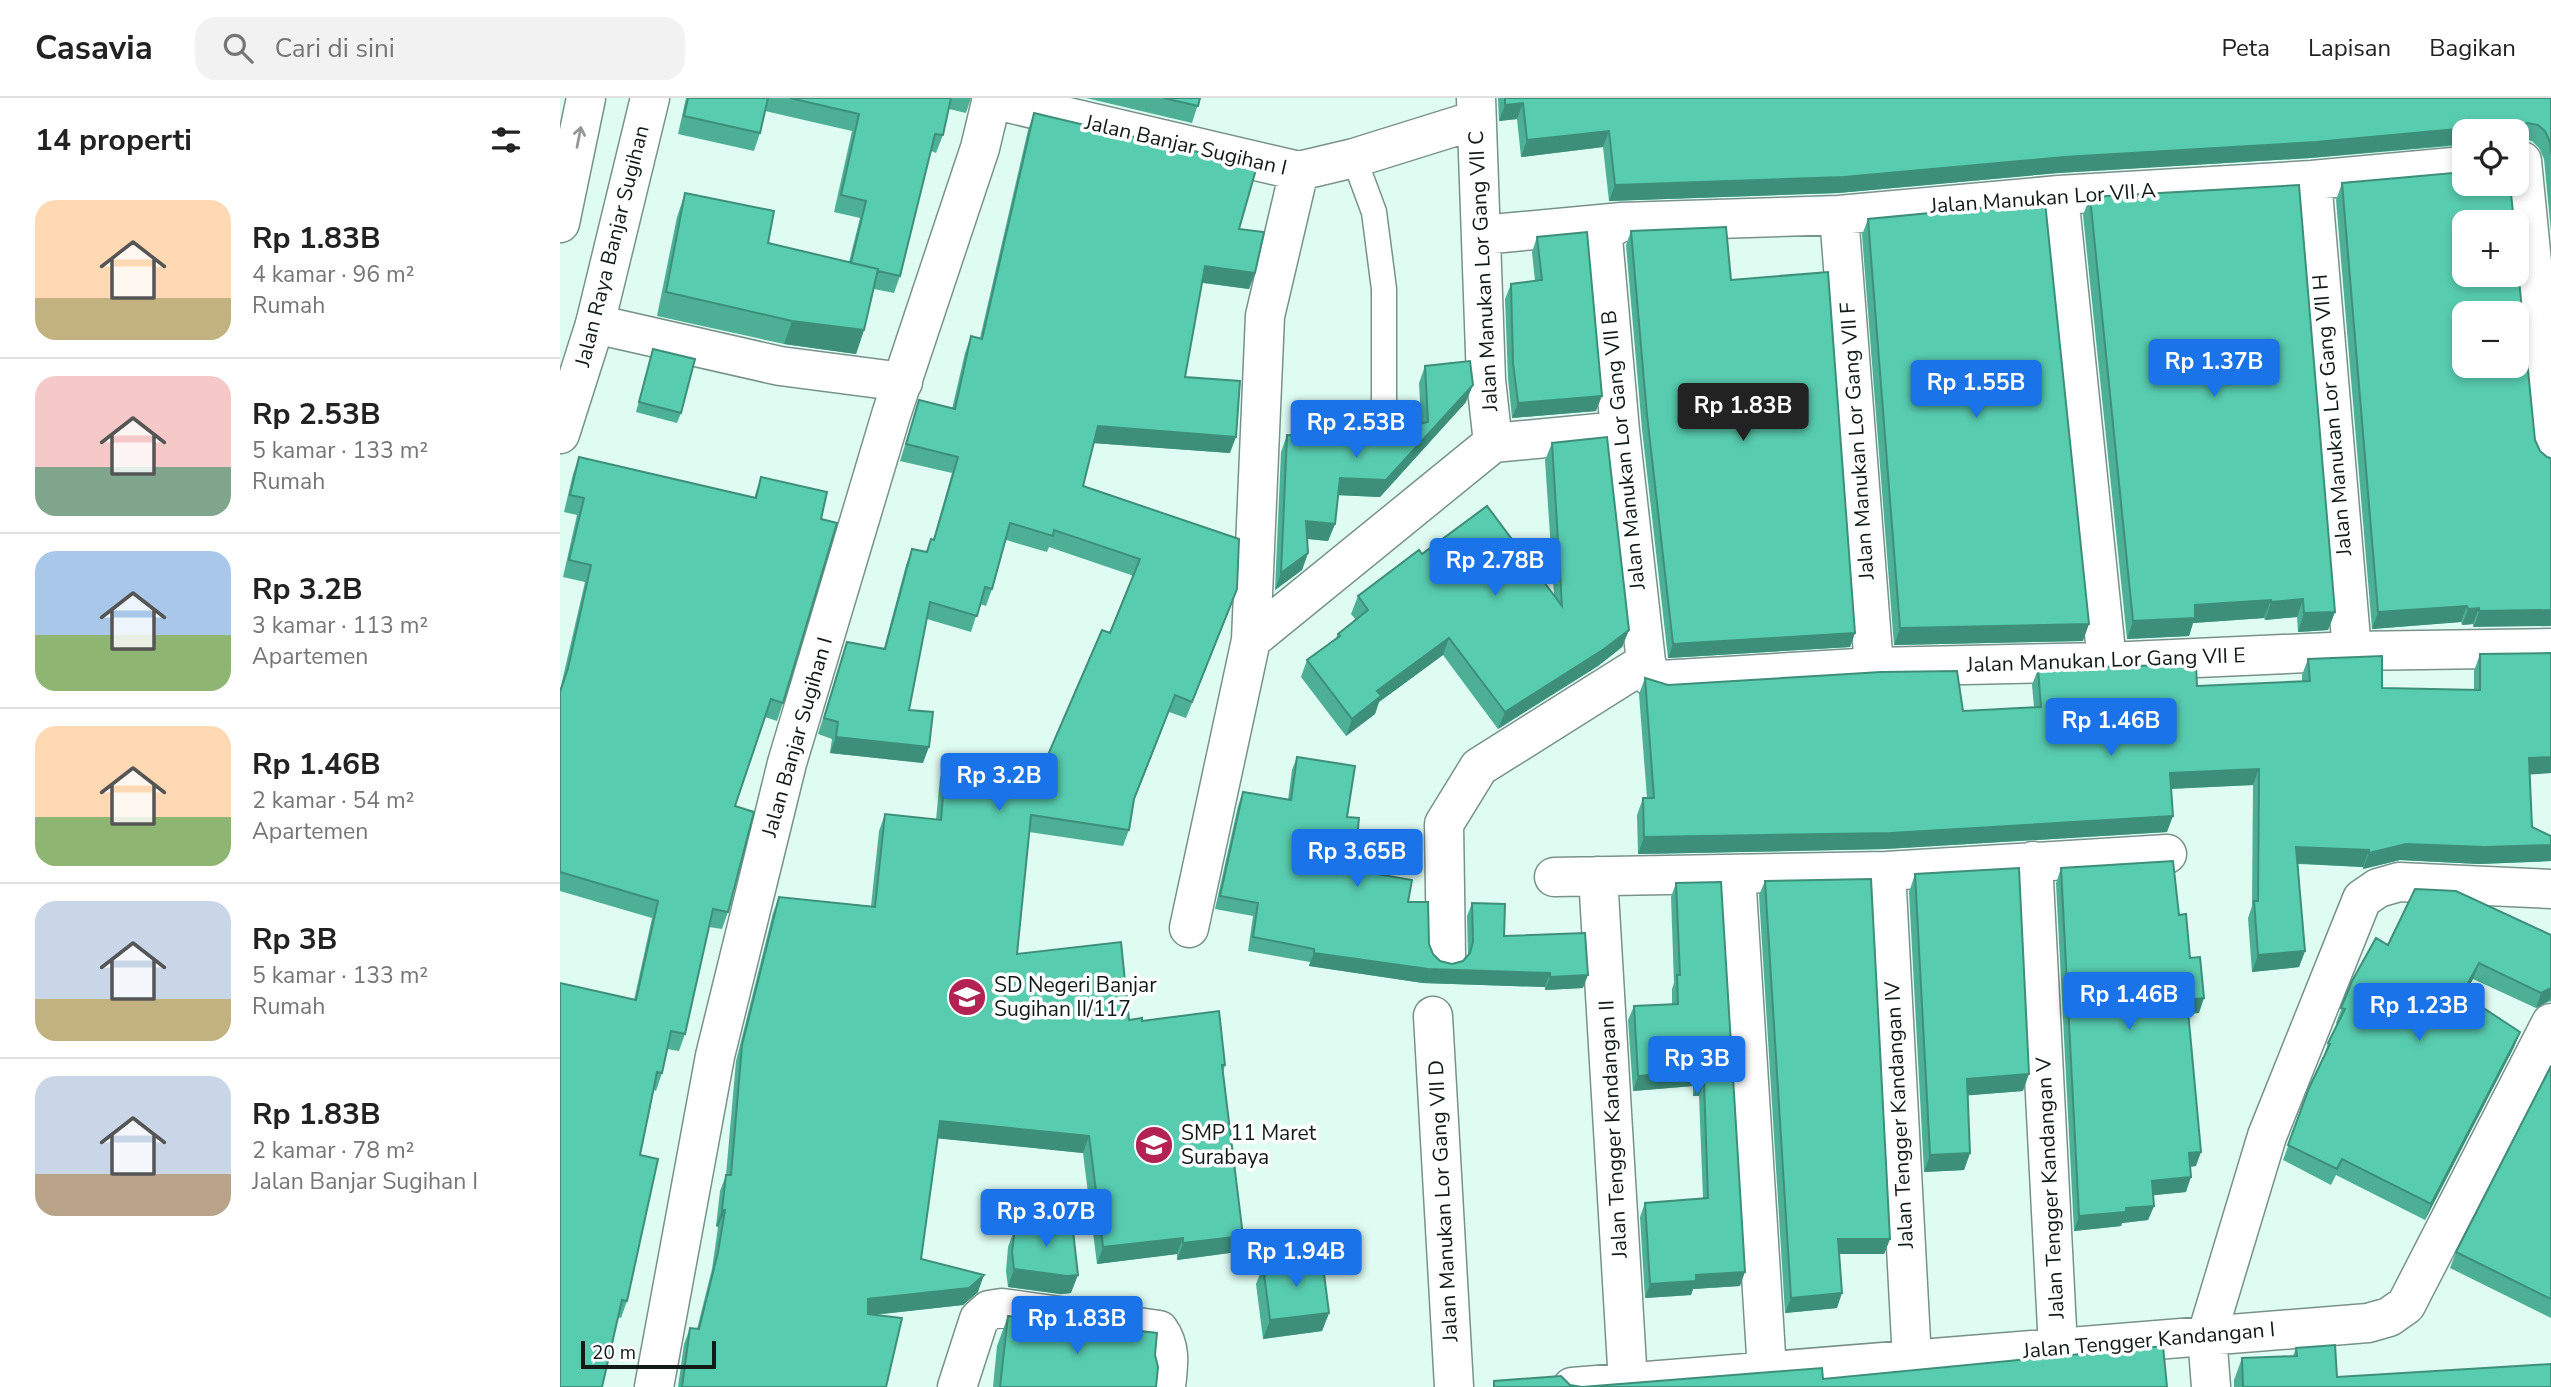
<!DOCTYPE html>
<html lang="id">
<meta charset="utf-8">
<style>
:root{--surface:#fff;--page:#f2f2f2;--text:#222;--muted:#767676;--line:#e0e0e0;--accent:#1a73e8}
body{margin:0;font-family:"Nunito Sans",sans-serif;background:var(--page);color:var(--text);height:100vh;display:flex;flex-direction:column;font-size:26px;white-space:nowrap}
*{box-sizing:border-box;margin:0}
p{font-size:23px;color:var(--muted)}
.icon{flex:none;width:38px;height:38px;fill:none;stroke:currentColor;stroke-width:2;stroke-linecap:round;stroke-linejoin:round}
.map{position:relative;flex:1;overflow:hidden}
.side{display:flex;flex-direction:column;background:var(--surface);width:560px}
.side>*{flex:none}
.controls{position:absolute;left:1892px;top:21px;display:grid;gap:14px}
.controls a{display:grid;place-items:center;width:77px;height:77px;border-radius:14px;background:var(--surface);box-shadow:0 4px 10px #0003;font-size:35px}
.scale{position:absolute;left:21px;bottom:18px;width:135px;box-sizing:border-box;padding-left:7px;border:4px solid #111b18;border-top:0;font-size:19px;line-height:24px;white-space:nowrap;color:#111b18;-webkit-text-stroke:5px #fff;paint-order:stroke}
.price{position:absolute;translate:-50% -60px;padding:0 16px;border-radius:7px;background:var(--accent);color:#fff;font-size:23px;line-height:46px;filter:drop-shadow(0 2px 4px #0008)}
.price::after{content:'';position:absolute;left:50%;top:42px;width:21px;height:16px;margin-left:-10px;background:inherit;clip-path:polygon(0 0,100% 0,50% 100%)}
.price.active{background:#222;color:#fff}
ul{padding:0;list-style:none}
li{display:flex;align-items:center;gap:21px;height:175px;padding:0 35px}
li+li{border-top:2px solid var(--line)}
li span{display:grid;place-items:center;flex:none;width:196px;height:140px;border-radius:21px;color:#555}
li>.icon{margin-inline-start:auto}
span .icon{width:84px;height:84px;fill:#fffc;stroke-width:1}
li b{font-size:30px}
h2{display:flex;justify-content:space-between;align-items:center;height:84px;padding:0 35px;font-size:30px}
header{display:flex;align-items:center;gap:42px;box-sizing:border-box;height:98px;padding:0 35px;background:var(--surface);border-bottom:2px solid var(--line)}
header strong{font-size:33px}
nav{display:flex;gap:38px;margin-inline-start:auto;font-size:24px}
.search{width:490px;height:63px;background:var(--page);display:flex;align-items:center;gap:18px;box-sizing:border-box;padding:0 24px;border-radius:21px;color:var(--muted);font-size:26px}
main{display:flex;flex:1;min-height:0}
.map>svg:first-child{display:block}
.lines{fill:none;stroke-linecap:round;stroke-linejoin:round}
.service-casing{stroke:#78928a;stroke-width:27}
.minor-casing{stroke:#78928a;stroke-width:41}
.secondary-casing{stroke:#78928a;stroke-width:41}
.service{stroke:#fff;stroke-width:24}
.minor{stroke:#fff;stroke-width:38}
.secondary{stroke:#fff;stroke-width:38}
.wall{fill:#4caf96}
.shaded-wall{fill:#3e8f7a}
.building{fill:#58ccaf;stroke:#3e8f7a;stroke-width:2;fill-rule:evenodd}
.oneway{stroke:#949897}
.labels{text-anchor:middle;stroke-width:7;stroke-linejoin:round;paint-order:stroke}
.street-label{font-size:21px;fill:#111b18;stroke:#fff}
.poi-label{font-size:21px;fill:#111b18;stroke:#fff;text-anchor:start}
</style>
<header>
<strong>Casavia</strong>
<div class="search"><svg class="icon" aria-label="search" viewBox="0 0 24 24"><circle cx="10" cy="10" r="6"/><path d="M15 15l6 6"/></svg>Cari di sini</div>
<nav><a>Peta</a><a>Lapisan</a><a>Bagikan</a></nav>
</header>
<main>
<section class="side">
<h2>14 properti<svg class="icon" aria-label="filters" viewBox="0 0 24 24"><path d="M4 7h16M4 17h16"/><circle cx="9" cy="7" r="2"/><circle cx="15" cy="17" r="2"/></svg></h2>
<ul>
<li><span style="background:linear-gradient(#ffd9b3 70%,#c2b280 0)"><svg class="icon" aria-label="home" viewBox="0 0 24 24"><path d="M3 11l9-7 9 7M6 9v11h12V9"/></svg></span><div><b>Rp 1.83B</b><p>4 kamar · 96 m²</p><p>Rumah</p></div></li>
<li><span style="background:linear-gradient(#f6c9c9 65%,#7fa58c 0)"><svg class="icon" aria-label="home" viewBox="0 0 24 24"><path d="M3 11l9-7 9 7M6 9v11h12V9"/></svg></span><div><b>Rp 2.53B</b><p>5 kamar · 133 m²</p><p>Rumah</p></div></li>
<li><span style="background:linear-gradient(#a9c7e8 60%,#8fb573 0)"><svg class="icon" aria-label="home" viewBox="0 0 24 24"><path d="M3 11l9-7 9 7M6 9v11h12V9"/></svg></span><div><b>Rp 3.2B</b><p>3 kamar · 113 m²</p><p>Apartemen</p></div></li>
<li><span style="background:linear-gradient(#ffd9b3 65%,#8fb573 0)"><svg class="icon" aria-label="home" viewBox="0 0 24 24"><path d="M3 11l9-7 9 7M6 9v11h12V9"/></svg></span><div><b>Rp 1.46B</b><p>2 kamar · 54 m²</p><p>Apartemen</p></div></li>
<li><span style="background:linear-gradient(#c9d6e8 70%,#c2b280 0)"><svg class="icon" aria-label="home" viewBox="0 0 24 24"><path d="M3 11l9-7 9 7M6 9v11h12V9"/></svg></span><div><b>Rp 3B</b><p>5 kamar · 133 m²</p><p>Rumah</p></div></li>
<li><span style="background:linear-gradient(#c9d6e8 70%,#b9a48a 0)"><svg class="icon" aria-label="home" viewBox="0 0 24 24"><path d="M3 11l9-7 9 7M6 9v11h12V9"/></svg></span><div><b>Rp 1.83B</b><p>2 kamar · 78 m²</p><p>Jalan Banjar Sugihan I</p></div></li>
</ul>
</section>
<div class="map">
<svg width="1991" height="1289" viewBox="0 0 1991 1289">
<rect width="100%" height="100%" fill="#dffcf2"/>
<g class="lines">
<g class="service-casing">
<path id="service" d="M794,60l20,54 10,77v113"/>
</g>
<g class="minor-casing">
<path id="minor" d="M431,1l308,72 55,-13 122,-38
M1962,63l29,293
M1752,82l40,471
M1499,97l48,467
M1279,117l35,452
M1062,124l-12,6 -7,10 17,193 26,231 5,15 10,3 213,-13 233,-5 245,-11 199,-3
M921,137l141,-13 217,-7 220,-20 253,-15 152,-14
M35,226l185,42 123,16
M933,345l127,-12
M691,542l242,-197 -7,-63 -10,-282
M1473,763l25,487
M1326,773l26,489
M1176,776l31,497
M1038,778l30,507
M994,779l332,-6 281,-17
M629,830l62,-288 14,-324 34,-145
M886,858l-2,-132 35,-57 167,-105
M873,918l21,371
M94,1289l61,-331 72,-293 104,-348 89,-267 12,-50
M397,1289l22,-68 10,-9 13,-2 157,22c13,18 9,36 7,57
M1012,1289l796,-64 21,-6 17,-12 145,-282
M1651,1289l-4,-52 60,-199 95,-237 16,-11 21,-6 152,7"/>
</g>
<g class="secondary-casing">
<path id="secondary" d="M0,125l26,-125
M0,336l35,-110 55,-226"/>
</g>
<use href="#service" class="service"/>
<use href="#minor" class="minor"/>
<use href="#secondary" class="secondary"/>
</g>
<path class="wall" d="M126,0h285l-5,15 -17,-4 -6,26 -7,18 -5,-2 -31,125 -6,17 -20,-4 -10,41 -8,24 -72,-10 -127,-28 20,-99 8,-24 83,50 81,19 11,-44 -26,-6 18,-81 -87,-20 -5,22 -6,18 -76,-17z
M526,0h114l-8,25z
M938,0h1053v134l-7,-73 -5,-11 -7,-7 -11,-2 -5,2v-10h-52v14l-154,13 -252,15 -220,20 -229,8 -6,-54 -82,10 -4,-38 -18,2z
M474,15l205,116 16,44 -6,16 -47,-6 -17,94 45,76 -136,-10 -11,43 148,120 -45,112 -17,-6 -35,89 -5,29 -6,16 -94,-14 -12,122 112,66 13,1 83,44 -2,8 14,179 -60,8v-6l-80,10 -14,-111 -145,-15 -17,121 57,33 -15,13 -89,10 12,72h-208l6,-43 6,-16 7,1 15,-60 6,-42 -2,-1 4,-35 6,-16 10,-114 37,-148 6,-16 92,9 8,-75 6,-17 51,6 4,-42 6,-17 95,10 69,-138 24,-57 -85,-29 -2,5 -41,-12 -14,49 -6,17 -6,-2 -9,28 -44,-13 -18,91 14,53 -93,-10 2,-14 -14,-5 29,-92 37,6 22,-83 6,-16 14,3 5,-13 2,1 19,-67 -52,-12 19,-61 33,9 13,-56 6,-17 9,2 48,-208z
M1782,85l193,257 5,11 -67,176v-3l-11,1 -1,-3 -89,7 -36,-429z
M1530,99l245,415 -7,18 -30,2 -1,-15 -32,3 -1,-2 -71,5 -4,13 -62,3 -44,-424z
M1308,121l215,422 -189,4 -32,-410z
M1071,133l100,49 124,353 -5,14 -182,11 -26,-229 -16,-184z
M977,139l59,174 -84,7 -4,-40 -3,-79 6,-15 24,-3 -3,-29z
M93,251l28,64 -4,10 -41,-11z
M865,268l41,36 -86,95 -42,-2 -3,29 -7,17 -21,-2 1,14 -6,17 -27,20 6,-138 6,-17 66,3 68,-15 -2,-40z
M992,345l77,187 -7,17 -24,19 -100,63 -55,-74 -64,47 -4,12 -29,22 -45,-59 6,-17 29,-22 2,-4 18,-14 -5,-6 7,-18 64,-42 132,41 -9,-135z
M19,359l175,41 7,-21 22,226 -6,18 -12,-4 -30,89 -7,106 -6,17 -13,-2 -24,107 -6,17 -12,-2 -5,24 -6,18 -2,-1 -14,65 -13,146 -6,17 -3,-1 16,-317 18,-82 -92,-27v-201l25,-108 -22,-5 14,-62 -13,-3 9,-38z
M1991,555v120l-21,1 2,53 19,9v25l-72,3 -79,-4 -37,9v-2l-65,-3 7,87 -6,16 -47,5 -4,-54 4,-12 1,-121 -82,4 -4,43 -282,17 -247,5 -1,-39 6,-17h4l-8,-104 6,-16 23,7 295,26 71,-4 -2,-22 6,-16 159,17 105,-5v-6l6,-16 74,29 92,2v-19l6,-17z
M737,659l50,60 7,53 54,32 21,42 4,10 7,7 12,3 11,-3 5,-6 -1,-39 5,-13 32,33 79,52 -38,2v-3l-122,-4 -114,-17 1,-4 -62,-11 5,-35 -38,-7 23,-103 5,-14 45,8 4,-30z
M1501,770l129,90 9,55 -11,1 8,152 -6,1 -4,25 -33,3 1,11 -6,14 -26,3 -1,3 -47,5 -18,-348z
M1355,776l108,217 -55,4 2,58 -6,17 -40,2 -15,-280z
M1205,783l125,358 -6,15h-45l-2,54 -52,5 -26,-418z
M1116,785l64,403 -47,3 -2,6 -46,3 -5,-81 5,-14 58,-5 -4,-102h-6v-10l-60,5 -5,-71 6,-14 38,-2v-15l2,-6 -3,-86z
M1991,837v67l-2,-1 -13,7 -63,-29 -9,16 56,37 -6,15 -89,173 -89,-45 -5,10 -48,-25 26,-72 14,-29 5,-16 9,-19 -1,-1 16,-42 36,-36z
M1991,968v252l-101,-50 6,-16z
M455,1130l56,65 -10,1 -53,-7 -2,-16 2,-24z
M703,1168l66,47 -7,18 -59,8 -7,-55z
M448,1218l147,39 1,32h-163l4,-41z
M1736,1250l41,29 214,10h-317v-7l8,-22 51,-2z"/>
<path class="shaded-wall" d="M963,5l-6,16 -18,2 6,-16z
M1967,25l-6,16 -5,2v-10h-4l3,-4z
M1908,30l-1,3h-3v8l-2,5 -152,14 -252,15 -220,20 -229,8 6,-16 449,-28z
M1049,33l-6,16 -82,10 6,-17z
M645,168l50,7 -6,16 -50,-7z
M232,223l72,9 -8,24 -72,-10z
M913,287l-7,17 -86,95 -46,-2 6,-17 46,2z
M1042,298l-6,15 -84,7 6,-15z
M538,328l138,11 -6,16 -138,-10z
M746,423l29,3 -7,17 -28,-3z
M748,455l-6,17 -27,20 6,-17z
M1743,501l-6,18 -32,3 6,-18z
M1711,502l-7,18 -71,5 -4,13 -62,3 6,-18 62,-16z
M1907,508l-6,16 -89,7 6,-17z
M1919,510l-6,16 -11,1 6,-16z
M1991,512v16l-78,1 6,-16z
M1775,514l-7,18 -30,2 6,-19z
M1529,526l-6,17 -189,4 6,-17z
M1069,532l-7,17 -24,19 -100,63 7,-17z
M1295,535l-5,14 -182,11 5,-14z
M889,540l-6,17 -64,47 -4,12 -29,22 6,-17 25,-28z
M276,639l93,10 -6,16 -93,-10z
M1991,659v16l-28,2 6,-17z
M1699,671l-6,16 -89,4 6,-16z
M1613,718l-6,16 -282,17 -247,5 6,-17z
M1846,746l145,1v16l-72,3 -79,-4 -37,9 6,-16z
M1736,749l73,3 -6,17 -73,-4z
M1745,853l-6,16 -47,5 6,-17z
M754,855l236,20 -5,14 -122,-4 -114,-17z
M1919,865l-6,16 -17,30 6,-15z
M1028,877l-5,13 -38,2 5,-13z
M1991,890v9l-2,4 -13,7 5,-15z
M1644,900l-5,15 -17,1 5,-14z
M1960,934l-6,15 -89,173 6,-16z
M1138,973l-5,15 -60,5 5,-15z
M1469,976l-6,17 -62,5 6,-17z
M1139,984h5l-5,14h-6z
M380,1023l149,15 -6,17 -149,-15z
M1641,1054l-5,14 -13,1 6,-14z
M1410,1055l-6,17 -40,2 6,-17z
M1631,1079l-5,15 -40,4 6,-15z
M1594,1108l-6,14 -26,3 -1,3 -47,5 5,-15 47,-8z
M162,1112h3l-7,17 -2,-1z
M683,1138l-6,16 -60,8 6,-17z
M623,1140l-6,16 -80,10 6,-17z
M1278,1141h52l-6,15h-51z
M454,1171l64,6 -7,18 -10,1 -53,-7z
M1185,1174l-5,14 -47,3 -2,6 -46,3 5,-14 46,-9z
M424,1177l-6,17 -15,13 -101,11 6,-17z
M1282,1195l-5,15 -52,5 6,-15z
M769,1215l-7,18 -59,8 7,-19z"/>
<path class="building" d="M128,0h80l-8,35 -76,-17z
M230,0h161l-8,37 -8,-1 -35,142 -22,-5v-2l-27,-6 15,-62 -25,-6 18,-81z
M604,0h36l-2,8z
M945,0h1046v56l-1,-12 -5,-11 -7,-6 -11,-2 -12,4 -3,4h-31l-13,-3 -152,14 -252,15 -220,20 -229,8 -6,-54 -82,9 -4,-37 -18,2z
M474,15l223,53 -18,63 25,3 -9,41 -50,-7 -20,111 55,4 -4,56 -138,-11 -15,60 156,53 -2,50 -45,113 -17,-7 -41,104 -5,31 -98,-15 -14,139 104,-12 8,78 13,-2v3l77,-10 6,54h-3l21,171 -60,7v-5l-80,9 -14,-111 -149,-15 -19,138 63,16 -15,13 -101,11v15l34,4 -16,69h-204l8,-59 9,1 19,-77 7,-42h-3l4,-35h5l11,-130 37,-148 96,10 10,-93 56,6 5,-59 95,10 61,-141 8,3 30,-74 -86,-29 -1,6 -43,-13 -18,66 -7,-2 -8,29 -47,-14 -21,108 24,2 -4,35 -93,-10 2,-15 -14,-4 23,-76 38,7 27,-100 15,3 4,-13 3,1 24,-83 -52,-13 13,-44 36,9 16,-73 11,3z
M1904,74v12h46l4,38h-50v53h52v-25l19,190 5,11 7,6 4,1v152l-72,1v-3l-11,1 -1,-3 -89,6 -36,-429zM1904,215h52v53h-52z
M1739,87l36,427 -31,1 -1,-14 -32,3v-2l-76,5v13l-62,3 -43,-424z
M125,95l89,18 -6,32 110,26 -14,61 -72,-9 -126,-29z
M1485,104l44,422 -189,4 -32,-409z
M1166,129l5,53 97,-8 27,361 -182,11 -26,-229 -16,-184z
M1027,134l15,164 -84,7 -5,-40 -2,-79 31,-4 -5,-43z
M93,251l42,10 -14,54 -42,-11z
M910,263l3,24 -87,95 -46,-2 -5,46 -29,-3 2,32 -27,20 6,-138 66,3 75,-16 -3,-56z
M1047,339l22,193 -25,19 -99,63 -56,-74 -72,53 4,5 -29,23 -45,-59 33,-24 -2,-2 30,-24 -10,-14 61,-46 3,4 65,-48 75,100 -10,-163z
M19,359l177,41 5,-21 66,15 -6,27 16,4 -54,180 -12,-4 -36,107 19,6 -26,100 -15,-3 -28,125 -14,-3 -9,42 -5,-1 -17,83 18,4 -31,142 -5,-1 -20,87h-42v-404l76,17 22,-99 -98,-29v-180l8,-24 23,-103 -22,-5 15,-62 -14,-3z
M1991,555v104l-22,1 3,69 19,9v9l-66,2 -79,-3 -37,9v-3l-73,-3 9,104 -47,4 -4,-54h4l1,-132 -89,4 3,43 -282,17 -247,4 -1,-39h11l-9,-120 23,7 213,-13 76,-1 6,40 78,-4 -3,-38 158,-5 1,22 113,-5 -2,-22 74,-3v32l98,2v-36z
M737,659l58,9 -8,51 12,1 -5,52 58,10 -4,22h20l1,42 4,10 7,7 12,3 11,-3 7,-8 3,-11 -1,-39 33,1 -1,32 81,-3 3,42 -38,2v-4l-122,-4 -114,-16v-4l-61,-12 5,-34 -38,-7 23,-104 48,8z
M1613,763l6,54 7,-1 4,44 10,-1 4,41 -17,2 14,152 -12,1 2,24 -39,4 2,25 -28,2v4l-47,4 -18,-348z
M1459,770l10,206 -62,5 3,74 -40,2 -15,-281z
M1311,781l19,360h-52l4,54 -51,5 -26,-417z
M1161,784l24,390 -49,3v6l-46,3 -5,-81 63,-5 -4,-116h-5l-1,-11 -60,5 -4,-70 44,-2 -1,-29h3l-4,-92z
M1855,791l41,2 95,44v53l-10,5 -62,-30 -17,31 58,38 -89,172 -89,-45 -5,10 -49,-24 21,-57 21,-44 -2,-1 17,-34 -4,-1 11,-27 24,-43 12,7z
M1991,968v233l-95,-47z
M512,1124l6,53 -11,1 -53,-7 -2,-17 3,-24z
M762,1160l7,55 -59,7 -7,-54z
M448,1218l149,17 -2,22 3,12 -2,20h-156z
M1775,1247l2,32 214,-13v23h-308l-1,-29 55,-2 -1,-8z
M1603,1248l4,41h-673v-6l67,-5 9,9 12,2 240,-19 1,11z"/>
<defs><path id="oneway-shaft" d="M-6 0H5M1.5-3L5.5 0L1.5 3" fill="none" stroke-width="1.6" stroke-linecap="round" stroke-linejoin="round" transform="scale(1.75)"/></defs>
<use class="oneway" href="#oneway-shaft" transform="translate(19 39) rotate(-79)"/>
<defs>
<g id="school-disc" transform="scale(2.0125)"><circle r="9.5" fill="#b22253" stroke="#fff"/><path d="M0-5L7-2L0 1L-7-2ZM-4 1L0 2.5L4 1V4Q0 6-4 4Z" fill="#fff"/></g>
</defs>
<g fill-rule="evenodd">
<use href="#school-disc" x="407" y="899"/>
<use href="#school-disc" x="594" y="1047"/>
</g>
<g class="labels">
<g class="street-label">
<text transform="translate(626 47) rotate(13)" y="7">Jalan Banjar Sugihan I</text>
<text transform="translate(1483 100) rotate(-4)" y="7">Jalan Manukan Lor VII A</text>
<text transform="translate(52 148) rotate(-76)" y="7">Jalan Raya Banjar Sugihan</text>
<text transform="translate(923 173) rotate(-93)" y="7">Jalan Manukan Lor Gang VII C</text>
<text transform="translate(1772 317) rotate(-95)" y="7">Jalan Manukan Lor Gang VII H</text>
<text transform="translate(1297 343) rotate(-94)" y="7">Jalan Manukan Lor Gang VII F</text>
<text transform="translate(1063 352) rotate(-96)" y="7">Jalan Manukan Lor Gang VII B</text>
<text transform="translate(1546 562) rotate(-2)" y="7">Jalan Manukan Lor Gang VII E</text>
<text transform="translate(237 639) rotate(-74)" y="7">Jalan Banjar Sugihan I</text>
<text transform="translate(1339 1017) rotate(-93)" y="7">Jalan Tengger Kandangan IV</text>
<text transform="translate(1053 1031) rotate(-93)" y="7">Jalan Tengger Kandangan II</text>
<text transform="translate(1490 1090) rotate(-93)" y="7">Jalan Tengger Kandangan V</text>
<text transform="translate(883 1103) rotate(-93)" y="7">Jalan Manukan Lor Gang VII D</text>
<text transform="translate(1589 1242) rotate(-5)" y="7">Jalan Tengger Kandangan I</text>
</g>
<g class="poi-label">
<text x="434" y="894">SD Negeri Banjar<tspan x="434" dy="24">Sugihan II/117</tspan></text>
<text x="621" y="1042">SMP 11 Maret<tspan x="621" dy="24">Surabaya</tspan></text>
</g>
</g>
</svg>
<div class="controls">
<a><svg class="icon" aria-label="locate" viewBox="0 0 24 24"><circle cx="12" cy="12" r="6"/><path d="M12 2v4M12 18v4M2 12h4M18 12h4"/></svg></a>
<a>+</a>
<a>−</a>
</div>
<div class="scale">20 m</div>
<b class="price" style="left:1654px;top:301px">Rp 1.37B</b>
<b class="price" style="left:1416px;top:322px">Rp 1.55B</b>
<b class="price active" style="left:1183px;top:345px">Rp 1.83B</b>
<b class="price" style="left:796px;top:362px">Rp 2.53B</b>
<b class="price" style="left:935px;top:500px">Rp 2.78B</b>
<b class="price" style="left:1551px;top:660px">Rp 1.46B</b>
<b class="price" style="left:439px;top:715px">Rp 3.2B</b>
<b class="price" style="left:797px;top:791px">Rp 3.65B</b>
<b class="price" style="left:1569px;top:934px">Rp 1.46B</b>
<b class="price" style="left:1859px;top:945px">Rp 1.23B</b>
<b class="price" style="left:1137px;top:998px">Rp 3B</b>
<b class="price" style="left:486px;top:1151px">Rp 3.07B</b>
<b class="price" style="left:736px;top:1191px">Rp 1.94B</b>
<b class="price" style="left:517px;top:1258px">Rp 1.83B</b>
</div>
</main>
